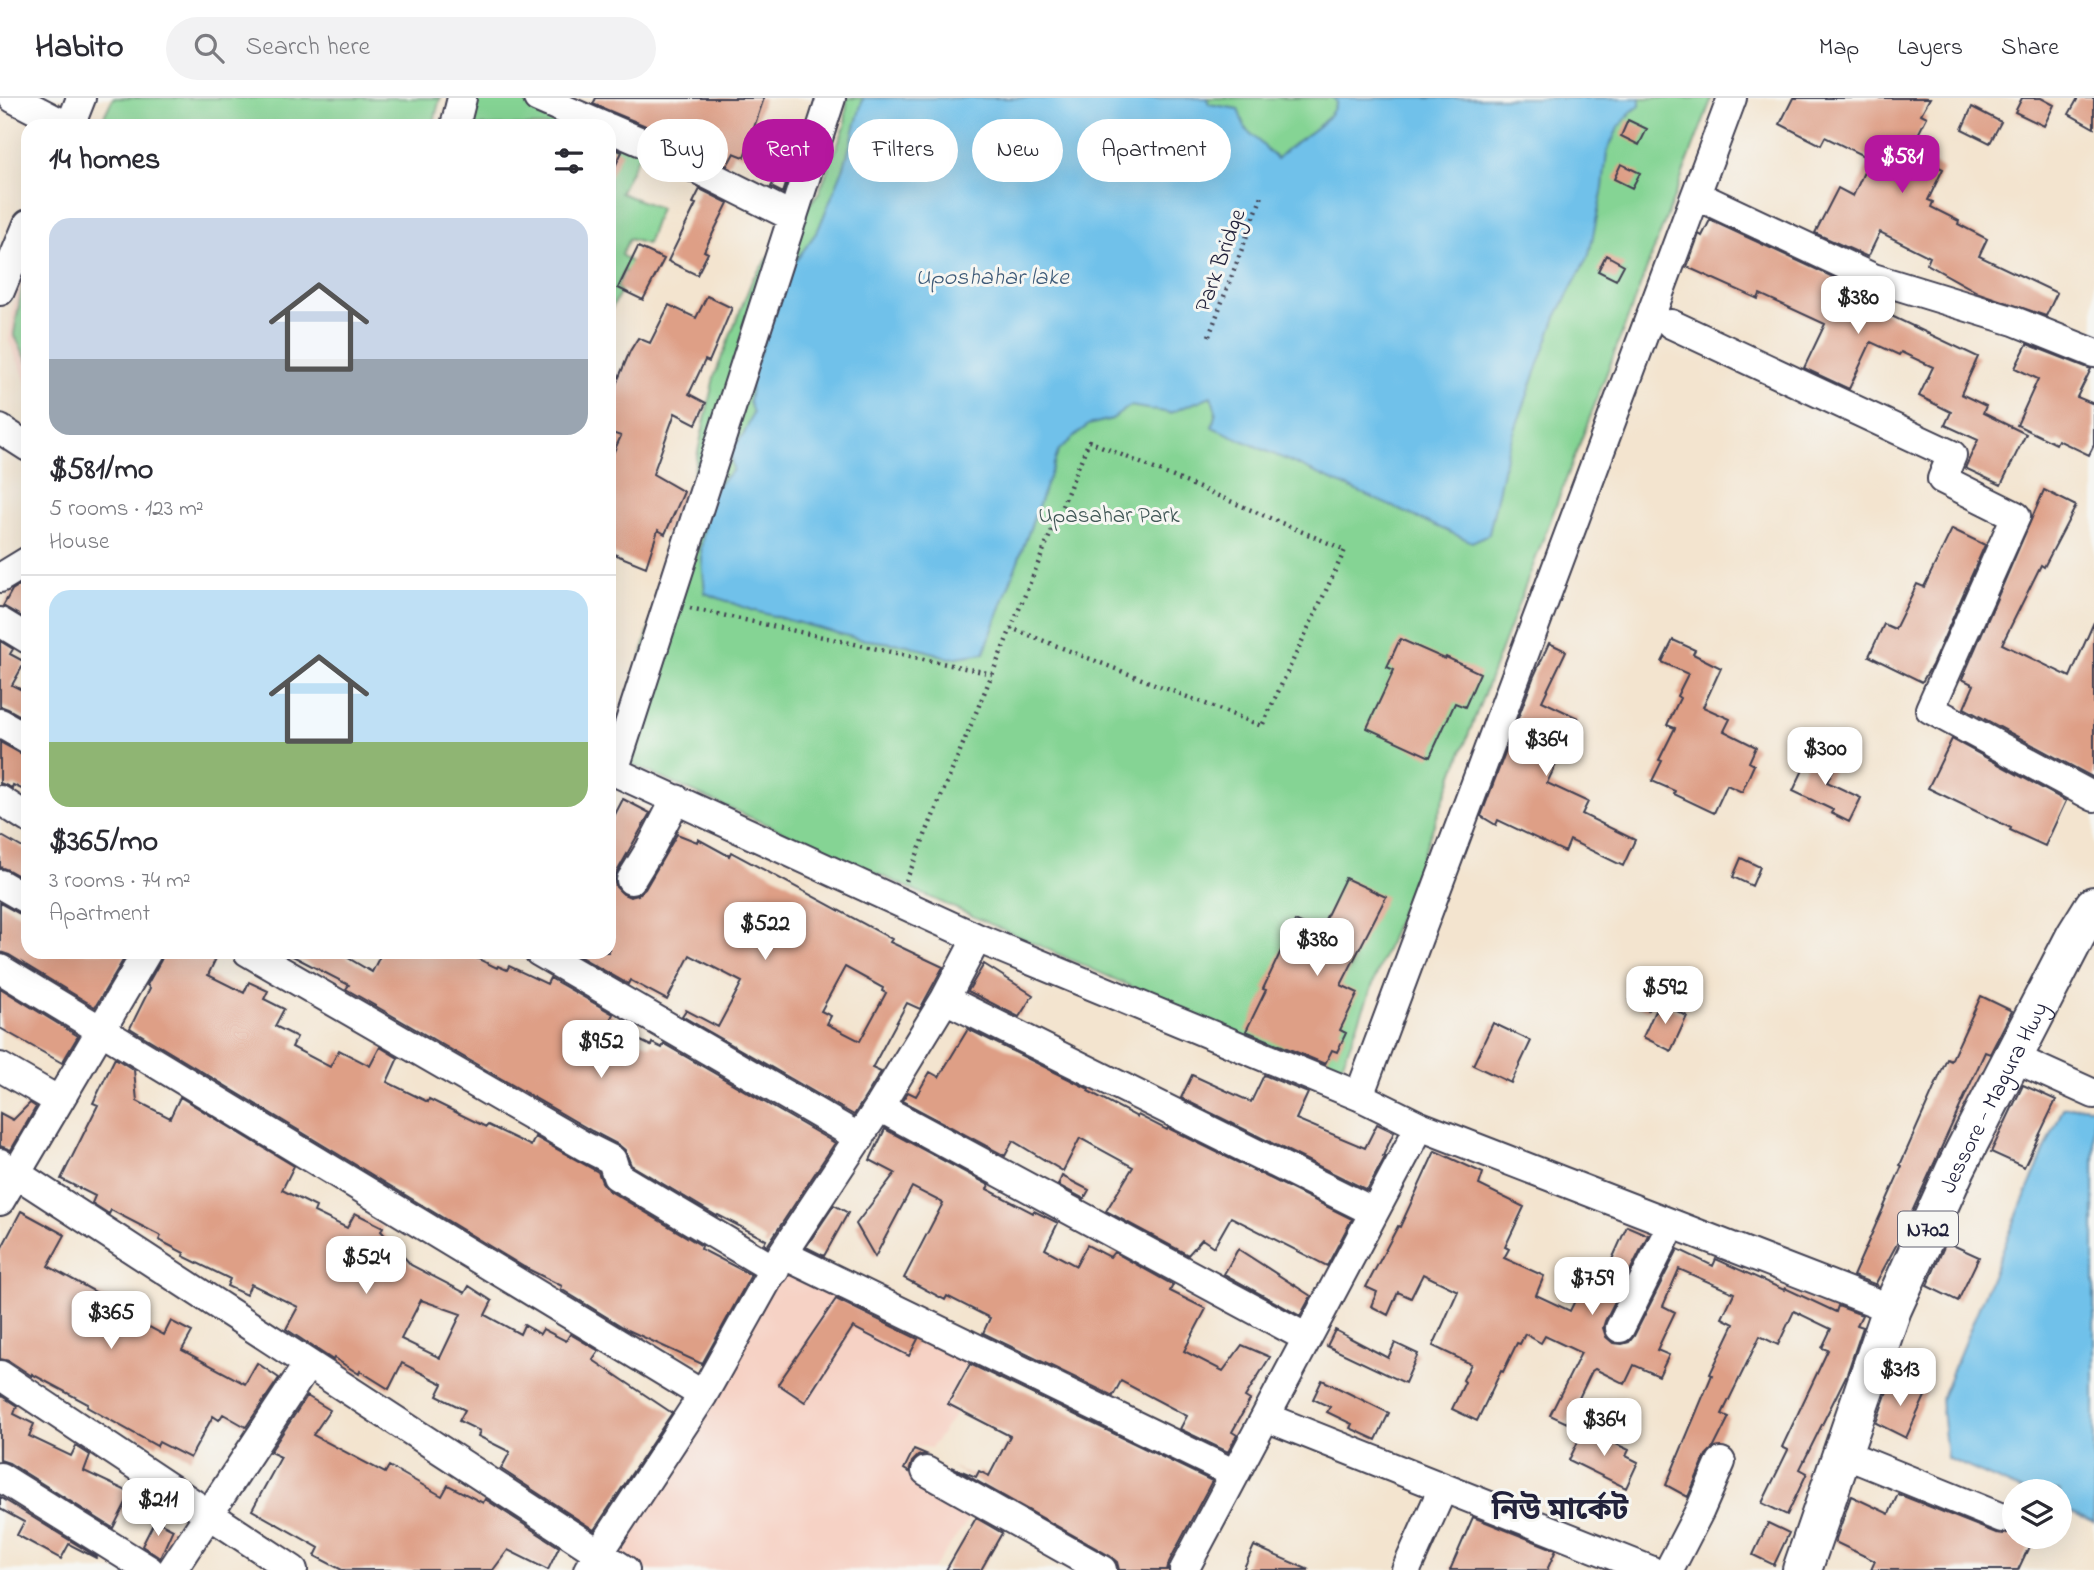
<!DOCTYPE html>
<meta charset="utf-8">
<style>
:root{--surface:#fff;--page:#f2f2f3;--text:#2b2b33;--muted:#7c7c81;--line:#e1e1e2;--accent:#b5179e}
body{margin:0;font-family:"Indie Flower","Noto Sans Bengali",sans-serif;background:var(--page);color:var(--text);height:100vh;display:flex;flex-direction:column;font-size:26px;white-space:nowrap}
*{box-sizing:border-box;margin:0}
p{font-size:23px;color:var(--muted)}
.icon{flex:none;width:38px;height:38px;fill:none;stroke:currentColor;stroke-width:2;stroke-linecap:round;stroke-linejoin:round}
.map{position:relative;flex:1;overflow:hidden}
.sheet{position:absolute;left:21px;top:21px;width:595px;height:840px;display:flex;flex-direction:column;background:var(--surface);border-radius:21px;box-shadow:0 7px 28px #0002}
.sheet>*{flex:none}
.guide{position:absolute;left:637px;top:21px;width:665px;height:63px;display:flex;gap:14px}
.buttons{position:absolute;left:2002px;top:1381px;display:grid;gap:14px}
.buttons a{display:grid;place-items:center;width:70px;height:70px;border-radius:50%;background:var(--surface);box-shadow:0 7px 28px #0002;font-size:35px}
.price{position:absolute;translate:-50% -60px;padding:0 16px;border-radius:14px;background:#fff;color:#222;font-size:23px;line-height:46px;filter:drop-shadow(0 2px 4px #0008)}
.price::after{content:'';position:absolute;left:50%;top:42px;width:21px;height:16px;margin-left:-10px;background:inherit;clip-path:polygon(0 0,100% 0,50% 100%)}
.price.active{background:var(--accent);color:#fff}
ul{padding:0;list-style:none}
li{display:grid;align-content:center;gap:14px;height:371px;padding:0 28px}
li+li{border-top:2px solid var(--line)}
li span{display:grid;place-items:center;height:217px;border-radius:21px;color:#555}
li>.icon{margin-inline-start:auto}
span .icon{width:126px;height:126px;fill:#fffc;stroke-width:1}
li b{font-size:30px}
h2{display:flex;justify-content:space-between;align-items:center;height:84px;padding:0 28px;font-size:30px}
.chip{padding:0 24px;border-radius:32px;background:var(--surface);box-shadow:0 7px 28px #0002;font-size:24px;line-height:63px}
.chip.active{background:var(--accent);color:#fff}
header{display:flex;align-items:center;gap:42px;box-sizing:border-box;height:98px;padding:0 35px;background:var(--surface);border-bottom:2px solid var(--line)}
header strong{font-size:33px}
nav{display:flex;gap:38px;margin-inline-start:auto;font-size:24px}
.search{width:490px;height:63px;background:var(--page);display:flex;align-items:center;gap:18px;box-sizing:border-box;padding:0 24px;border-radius:38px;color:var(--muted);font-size:26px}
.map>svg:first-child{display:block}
.built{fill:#f6d2c5}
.green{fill:#85d494;stroke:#547b68;stroke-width:2}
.water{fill:#6fc1ea;stroke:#487292;stroke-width:2}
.building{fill:#de9f86;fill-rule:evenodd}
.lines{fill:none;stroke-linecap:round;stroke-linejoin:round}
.minor-casing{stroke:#413f51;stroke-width:32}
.highway-casing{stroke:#413f51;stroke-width:42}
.path{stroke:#413f51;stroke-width:4.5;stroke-dasharray:2 5;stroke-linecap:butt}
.minor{stroke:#fff;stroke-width:28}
.highway{stroke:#fff;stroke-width:38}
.labels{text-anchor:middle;stroke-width:6;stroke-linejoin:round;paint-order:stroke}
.shield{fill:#f6f6f2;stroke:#626272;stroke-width:2}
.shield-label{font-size:21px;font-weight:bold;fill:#22223b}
.street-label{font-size:23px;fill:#22223b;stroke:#f6f6f2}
.park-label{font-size:23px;fill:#405756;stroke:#f6f6f2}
.water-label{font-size:24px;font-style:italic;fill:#3d5a78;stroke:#f6f6f2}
.district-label{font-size:30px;font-weight:bold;fill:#22223b;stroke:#f6f6f2}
</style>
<header>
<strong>Habito</strong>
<div class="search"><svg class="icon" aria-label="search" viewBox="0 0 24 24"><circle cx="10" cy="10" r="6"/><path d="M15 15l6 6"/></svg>Search here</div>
<nav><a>Map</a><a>Layers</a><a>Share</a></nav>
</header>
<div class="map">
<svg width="2094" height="1472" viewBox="0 0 2094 1472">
<rect width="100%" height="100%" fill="#f6f6f2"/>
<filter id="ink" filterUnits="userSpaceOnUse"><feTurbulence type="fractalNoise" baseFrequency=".0143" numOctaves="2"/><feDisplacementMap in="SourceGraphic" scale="14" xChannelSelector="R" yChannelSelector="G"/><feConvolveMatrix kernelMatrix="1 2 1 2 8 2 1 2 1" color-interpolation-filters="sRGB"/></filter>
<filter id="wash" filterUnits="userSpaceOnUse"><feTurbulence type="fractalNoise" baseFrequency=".00686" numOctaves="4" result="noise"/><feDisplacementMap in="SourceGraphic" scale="28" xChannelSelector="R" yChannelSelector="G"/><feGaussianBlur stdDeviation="1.57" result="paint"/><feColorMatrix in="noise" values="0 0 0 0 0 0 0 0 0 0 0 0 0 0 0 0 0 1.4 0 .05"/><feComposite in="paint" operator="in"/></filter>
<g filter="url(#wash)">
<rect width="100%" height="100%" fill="#f3e4cf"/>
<path class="built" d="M28,158v130l-19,-45 8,-62z
M790,1160l179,93 -3,13 -20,40 10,9 -25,35 -18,-3 -11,26 74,38 -44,61h-303l-30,-17z"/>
<path class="green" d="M113,0h327l-7,28h-334z
M468,0h57l72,28h-136z
M847,0h865l-375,980 -725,-322 78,-266 24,-113 39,-99 66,-86 26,-66z
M609,33l34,15 -23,47 40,15 -13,36 -18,-5 -8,16 13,9 -4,11 -6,-4 -7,16 4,5 -12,21z
M28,167v97l-14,-28 11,-65z"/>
<path class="water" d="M863,0h344l2,6 29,5 7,19 32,31c18,-22 49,-29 60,-57l-4,-4h307v8l-8,5 -14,17 -11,24 -4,36 -14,67 -33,62 -49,135 -18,82 -17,8 -260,-115 4,-16 -5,-15 -41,17 -40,-7 -18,13 -24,6 -29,25 -75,203 -34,5 -42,-13 -49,-6 -108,-29 -46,-17 -4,-45 8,-55 24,-23 -3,-19 14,-17 9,-21 -4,-11 4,-32 42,-108 23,-32 26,-63z
M2084,1008l10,3v414l-34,-15v-17h-38l-75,-33 -6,-59 81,-196 41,-95z"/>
<g id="blocks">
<path class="building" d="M596,0h168l-20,59 -10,-4 -7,13 -69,-35 -65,-27z
M1793,0h137l-9,16 6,3 -18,35 34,17 -15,31 5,2 -2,5 28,14 -1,3 29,15 -8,17 78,37 -11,23 -67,-23 -52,-29 3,-7 -50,-25 -12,25 -53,-24 23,-45 15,8 17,-37 -45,-22 -4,8 -41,-21z
M2022,0h19l13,7 -10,21 -29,-14z
M2078,0h16v30l-25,-14z
M1972,9l29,15 -11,21 -28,-14z
M1628,22l19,9 -8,16 -18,-9z
M609,48l13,6 -13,27z
M1621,66l19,9 -8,15 -18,-9z
M775,81l11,5 -3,9 -12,-6z
M700,91l28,14 -24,48 4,2 -11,22 -29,-14 28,-57 -3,-1z
M1710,122l138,64 -5,9 135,64 -17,37 25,12 -3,7 43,21 -25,51 -36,-17 13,-28 -33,-15 6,-13 -32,-16 14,-29 -32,-15 -2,3 -28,-13 -22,47 -45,-21 21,-44 -65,-30 -2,5 -71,-32 12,-33 3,2z
M638,149l26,12 -21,41 -25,-12z
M1606,157l18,10 -8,15 -18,-9z
M707,198l25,12 -23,54 -4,-2 -16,34 17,9 -10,21 -21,-11 -22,61 31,18 -19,42 -7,-4 -12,37 -37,-15v-90l12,-26 -12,-4v-31l21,-50 8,-13 12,5 19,-38 27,13z
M2027,246l64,25 -14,28 17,7v41l-5,10 -31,-15 -2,4 -39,-19 21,-46 -23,-11z
M2044,392l32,16 -32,61 -3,-2 -39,79 68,33 24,-55v156l-130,-70 10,-23 -12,-6z
M1952,431l33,16 -53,120 -10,17 -53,-26 15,-32 11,5 22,-45 7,3z
M20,487l8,5v30l-25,-14 9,-16z
M1400,541l45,20 1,-2 34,16 -15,34 -10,-4 -25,54 -63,-29 27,-58 -7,-3z
M1673,542l22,10 -2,4 28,14 -18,39 27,12 -6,12 32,16 -7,15 5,3 -12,27 -15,-7 -13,28 -40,-19 1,-3 -23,-10 10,-20 -3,-1 16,-32 -8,-3 13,-27 -3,-2 11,-22 -26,-12z
M0,543l13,8 -3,5 15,8 -13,23 16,8v27l-20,-11 -8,-3z
M1549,545l17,8 -24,50 36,17 -31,65 41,19 -6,12 53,26 -12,26 -53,-26 -5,12 -67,-32 -2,5 -15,-9 53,-140z
M1952,641l114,62 -21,45 -35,-16 1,-2 -83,-40z
M0,644l20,11 8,3v36l-15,-7 -1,3 -12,-5z
M1812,653l25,11 -10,20 34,16 -12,24 -18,-9 2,-3 -40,-19z
M623,701l27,14 -33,59 -3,7 2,8 7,7 7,3 8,-2 7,-6 32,-55 20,8 1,-3 31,17 2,-4 161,87 -2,3 53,25 -23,42 -13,-6 -35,65 9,4 -27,43 -172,-99 4,-6 32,17 24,-45 -52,-27 -23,45 -37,-20 -2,4 -56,-32h37v-126zM845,869l38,21 -1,3 4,2 -26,48 -33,-17 4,-8 -10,-5z
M0,737l28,16v30l-20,-11 -8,-3z
M1741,760l19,9 -8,19 -19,-9z
M1345,780l41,19 -45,88 17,8 -18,37 6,3 -9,19 -5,-2 -7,14 -79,-33 20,-41 -3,-1 32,-68 24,11z
M0,805l20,11 8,3v35h100l-33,55 -86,-52 -9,-3z
M164,854h55l-11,23 36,18 5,-11 19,9 -4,8 20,10 -9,17 22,11 -5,10 38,20 9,-17 31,16 10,-19 18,11 -11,24 41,20 1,-3 57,28 2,-2 43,21 4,-9 63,35 4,10 6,8 94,56 -1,3 50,26 -49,89 -74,-34 -67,-41 1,-3 -38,-19 -394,-239 20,-40 -3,-3 14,-25z
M285,854h53l34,20 10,-20h82l33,16 1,-2 9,4 2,-4 38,18 3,-6 63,36 -5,11 43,21 1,-3 10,5 2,-4 171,99 -68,103 -3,-2 2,-4 -48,-25 -1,1 -86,-51 -6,-15 -6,-5 -27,-14 -246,-142 3,-4z
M984,866l49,31 -14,22 -51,-26z
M1641,877l19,9 -12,26 -19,-9z
M0,890l78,48 -16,27 -62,-35z
M1981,898l31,15 -22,43 -5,-2 -85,186 -24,45 1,2 -24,-9 49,-110 -2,-1 47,-106 4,2z
M1659,904l28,14 -16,35 -28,-14z
M1493,925l38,18 -20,42 -38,-18z
M968,931l121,60 -1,2 49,26 1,-2 29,15 1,-2 184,91 -25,47 -96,-49 -17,30 -12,-8 -14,16 -82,-44 27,-44 -53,-29 -17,33 -50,-30 -8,15 -103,-55 6,-9 8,4 14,-24 9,5z
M115,960l19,12 3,31 33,17 10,-21 114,69 -12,24 34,17 -2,5 33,16 8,-15 28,14 -2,4 30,34 54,28 4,-7 23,15 -7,14 35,19 4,-9 16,9 3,-5 23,12 4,-7 29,17 -6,9 79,53 -78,117 -93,-61 9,-17 -32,-16 2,-5 -21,-10 6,-11 -28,-14 6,-12 -41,-21 -13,26 -29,-18 -1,3 -25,-16 -1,2 -47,-31 12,-22 -47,-23 -5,11 -19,-9 3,-7 -47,-23 1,-3 -25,-13 2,-4 -50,-26 -2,4 -17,-11 3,-7 -34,-17 37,-74 -5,-2zM421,1202l40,14 -21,44 -39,-19z
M1192,977l59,27 13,-27 44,18 -12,26 69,29 12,-24 17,8 -11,24 2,1 -18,33 -186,-92z
M2023,987l33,15 -32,67 -33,-15z
M30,1005l6,4 -25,43 -11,-4v-33l13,7z
M885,1031l104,56 -2,4 46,24 1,-2 24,12 -13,26 31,17 11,-21 23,12 4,-5 59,33 -3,6 36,18 -22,42 39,20 19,-26 28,12 -25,40 5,3 -18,32 5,3 -9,17 -48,-23 7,-13 -66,-35 -8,15 -130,-63 7,-15 -43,-22 -2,4 -41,-22 39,-75 -31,-16 -37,70 -19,-33 39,-51 -25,-13z
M1435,1053l48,22 -4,12 45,22 -19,40 4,2 -5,9 40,18 -8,19 34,16 15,-31 13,6 9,-23 3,1 17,-38 21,9 -43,86 -2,7 3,9 7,6 9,1 7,-2 5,-6 44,-87 35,17 3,-7 68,31 1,-2 51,24 2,-6 24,9 -5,10 6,2 -16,47 -47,95 7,4 -20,42 -25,-12 26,-53 -6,-3 46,-97 -6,-2 9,-19 -37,-18 -16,34 -18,-9 -38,78 7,3 -15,30 -8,8 -18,42 -22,-12 46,-110 -2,-1 24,-50 -12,-6 12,-25 -55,-24 -16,37 12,6 -18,38 12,5 -10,21 -25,-11 -9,19 -30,-15 -3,2 -25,52 -17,-8 31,-62 -36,-17 -4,7 -16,-9 -5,10 -3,-1 -14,29 -2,-1 -24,50 -25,-12 13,-27 -2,-2 8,-16 -38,-18 25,-55 -35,-17 -12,24 -13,-6 -10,23 -17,-9 6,-14 -11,-5 32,-61 2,1z
M1062,1078l27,14 -5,9 -26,-14z
M834,1107l14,8 -24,43 -18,-9z
M21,1113l44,24 -17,31 62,34 -2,5 56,30 7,-14 21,11 -10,18 63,34 12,-21 22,15 -33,49 -23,-13 -4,6 -6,-4 -23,42 -31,-16 -2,4 -70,-39 1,-3 -56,-30v2l-23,-15 -9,-2v-108z
M1946,1144l33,15 -21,44 -31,-15z
M1238,1151l73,47 -11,20 -76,-42z
M836,1201l82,40 -9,17 -56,-29 -48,75 -27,-18z
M1335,1232l53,28 7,-15 23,11 -13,29 -78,-37z
M970,1266l242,117 -43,81 -2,8h-48l-2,-8 -7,-6 -158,-89 24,10 3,-6 10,5 21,-40 -62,-32z
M1892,1279l34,17 -20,44 -30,-15z
M1322,1282l67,33 -13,27 -26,-12 2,-4 -25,-12 3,-5 -17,-8z
M0,1297l17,11 -3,8 20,10 -5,12 42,20 5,-10 14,9 -6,16 47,22 -18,35 -104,-65 -9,-3z
M307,1298l23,14 -17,25 72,38 4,-7 53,30 6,-11 35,18 2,-4 74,48 -11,23 -40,-20 -15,20h-151l-27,-14 4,-8 -67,-38 29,-53 -11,-5z
M1584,1331l45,21 -3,6 12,6 -12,26 -57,-28z
M914,1351l12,5 -8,2 -6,6 -3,10 -5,-3z
M1898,1396l98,39 8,1 6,-2 4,2v2h20l-16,34h-147l4,-9 -40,-19 16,-46 38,18z
M0,1399l97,60 -1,1 -27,-14 -8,15 -44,-24 7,-13 -24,-13z
M1473,1419l83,33 -9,20h-97z
M976,1420l26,15 -21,37h-35z
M155,1422l18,9 -13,29 -18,-12z
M1768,1425l21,10 -15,32 -21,-10z
M1254,1448l55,24h-66z"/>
</g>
</g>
<g filter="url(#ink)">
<use href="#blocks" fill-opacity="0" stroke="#413f51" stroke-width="2"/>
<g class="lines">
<g class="minor-casing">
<path id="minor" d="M13,0l54,28
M538,0l65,28
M70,28l11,-28
M455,28l7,-28
M609,30l42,18 142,71
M1696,97l177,83 141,43 80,32
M0,193l28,-67
M1671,226l281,131 -10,24 74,37 -86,193 164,88
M0,331l28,18
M0,480l28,-17
M0,524l28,17
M0,625l28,16
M609,671l368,169 382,158 61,30 472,183
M614,673l217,-673
M0,702l28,18
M631,782l19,-31 26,-50
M0,786l28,16
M248,854l336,194 28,14 5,16 158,94
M539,854l321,186
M0,871l703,426
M945,901l429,213
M2012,959l82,37
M0,969l59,34
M1359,998l373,-998
M879,1009l428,231
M0,1065l625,407
M0,1103l147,-249
M782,1156l453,220
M1620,1230l52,-104
M0,1277l293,195
M1266,1319l384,153
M1842,1355l160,65
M926,1373l176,99
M0,1379l149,93
M172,1472l136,-206
M588,1472l115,-175 79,-141 97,-147 66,-108 32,-61
M1184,1472l236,-444
M1406,1472l37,-82
M1669,1472l31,-60 21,-48"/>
</g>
<g class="highway-casing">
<g id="highway">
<path id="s1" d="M1802,1472l90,-261 64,-141 29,-57 91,-176 18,-29"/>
</g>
</g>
<path class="path" d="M1209,238l53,-140
M690,510l302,66
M906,783l183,-440 256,109 -83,176 -251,-98"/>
<use href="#minor" class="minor"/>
<use href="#highway" class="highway"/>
</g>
</g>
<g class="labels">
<rect class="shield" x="1898" y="1113.5" width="60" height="35" rx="5"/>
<g class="shield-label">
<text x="1928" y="1138">N702</text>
</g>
<g class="street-label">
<text transform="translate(1219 162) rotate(-70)" y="8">Park Bridge</text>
<text dy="8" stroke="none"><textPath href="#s1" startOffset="511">Jessore - Magura Hwy</textPath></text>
</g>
<g class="park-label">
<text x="1109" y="424">Upasahar Park</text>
</g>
<g class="water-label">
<text x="992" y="186">Uposhahar lake</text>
</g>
<g class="district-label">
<text x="1560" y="1421">নিউ মার্কেট</text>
</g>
</g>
</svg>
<div class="buttons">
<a><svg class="icon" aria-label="layers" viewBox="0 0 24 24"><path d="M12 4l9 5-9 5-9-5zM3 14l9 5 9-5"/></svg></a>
</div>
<b class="price active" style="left:1902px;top:97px">$581</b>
<b class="price" style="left:1858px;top:238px">$380</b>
<b class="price" style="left:1546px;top:680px">$364</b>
<b class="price" style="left:1825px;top:689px">$300</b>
<b class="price" style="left:765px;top:864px">$522</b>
<b class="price" style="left:1317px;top:880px">$380</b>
<b class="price" style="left:1665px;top:928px">$592</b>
<b class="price" style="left:601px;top:982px">$952</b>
<b class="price" style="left:366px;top:1198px">$524</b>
<b class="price" style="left:1592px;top:1219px">$759</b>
<b class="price" style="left:111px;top:1253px">$365</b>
<b class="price" style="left:1900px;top:1310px">$313</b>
<b class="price" style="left:1604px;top:1360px">$364</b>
<b class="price" style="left:158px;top:1440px">$211</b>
<div class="guide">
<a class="chip">Buy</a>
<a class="chip active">Rent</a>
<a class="chip">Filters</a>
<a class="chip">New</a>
<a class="chip">Apartment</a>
</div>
<section class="sheet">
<h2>14 homes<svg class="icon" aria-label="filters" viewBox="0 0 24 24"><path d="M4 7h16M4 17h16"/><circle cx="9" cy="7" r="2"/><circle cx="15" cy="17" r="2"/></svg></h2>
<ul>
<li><span style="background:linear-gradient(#c9d6e8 65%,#9aa5b1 0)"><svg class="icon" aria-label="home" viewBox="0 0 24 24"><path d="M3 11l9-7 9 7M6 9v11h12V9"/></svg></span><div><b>$581/mo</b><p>5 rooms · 123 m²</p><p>House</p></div></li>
<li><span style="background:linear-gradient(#bfe0f5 70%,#8fb573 0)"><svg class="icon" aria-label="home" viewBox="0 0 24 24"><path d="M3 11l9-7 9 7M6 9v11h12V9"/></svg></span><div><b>$365/mo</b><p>3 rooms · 74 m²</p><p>Apartment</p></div></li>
</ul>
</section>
</div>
